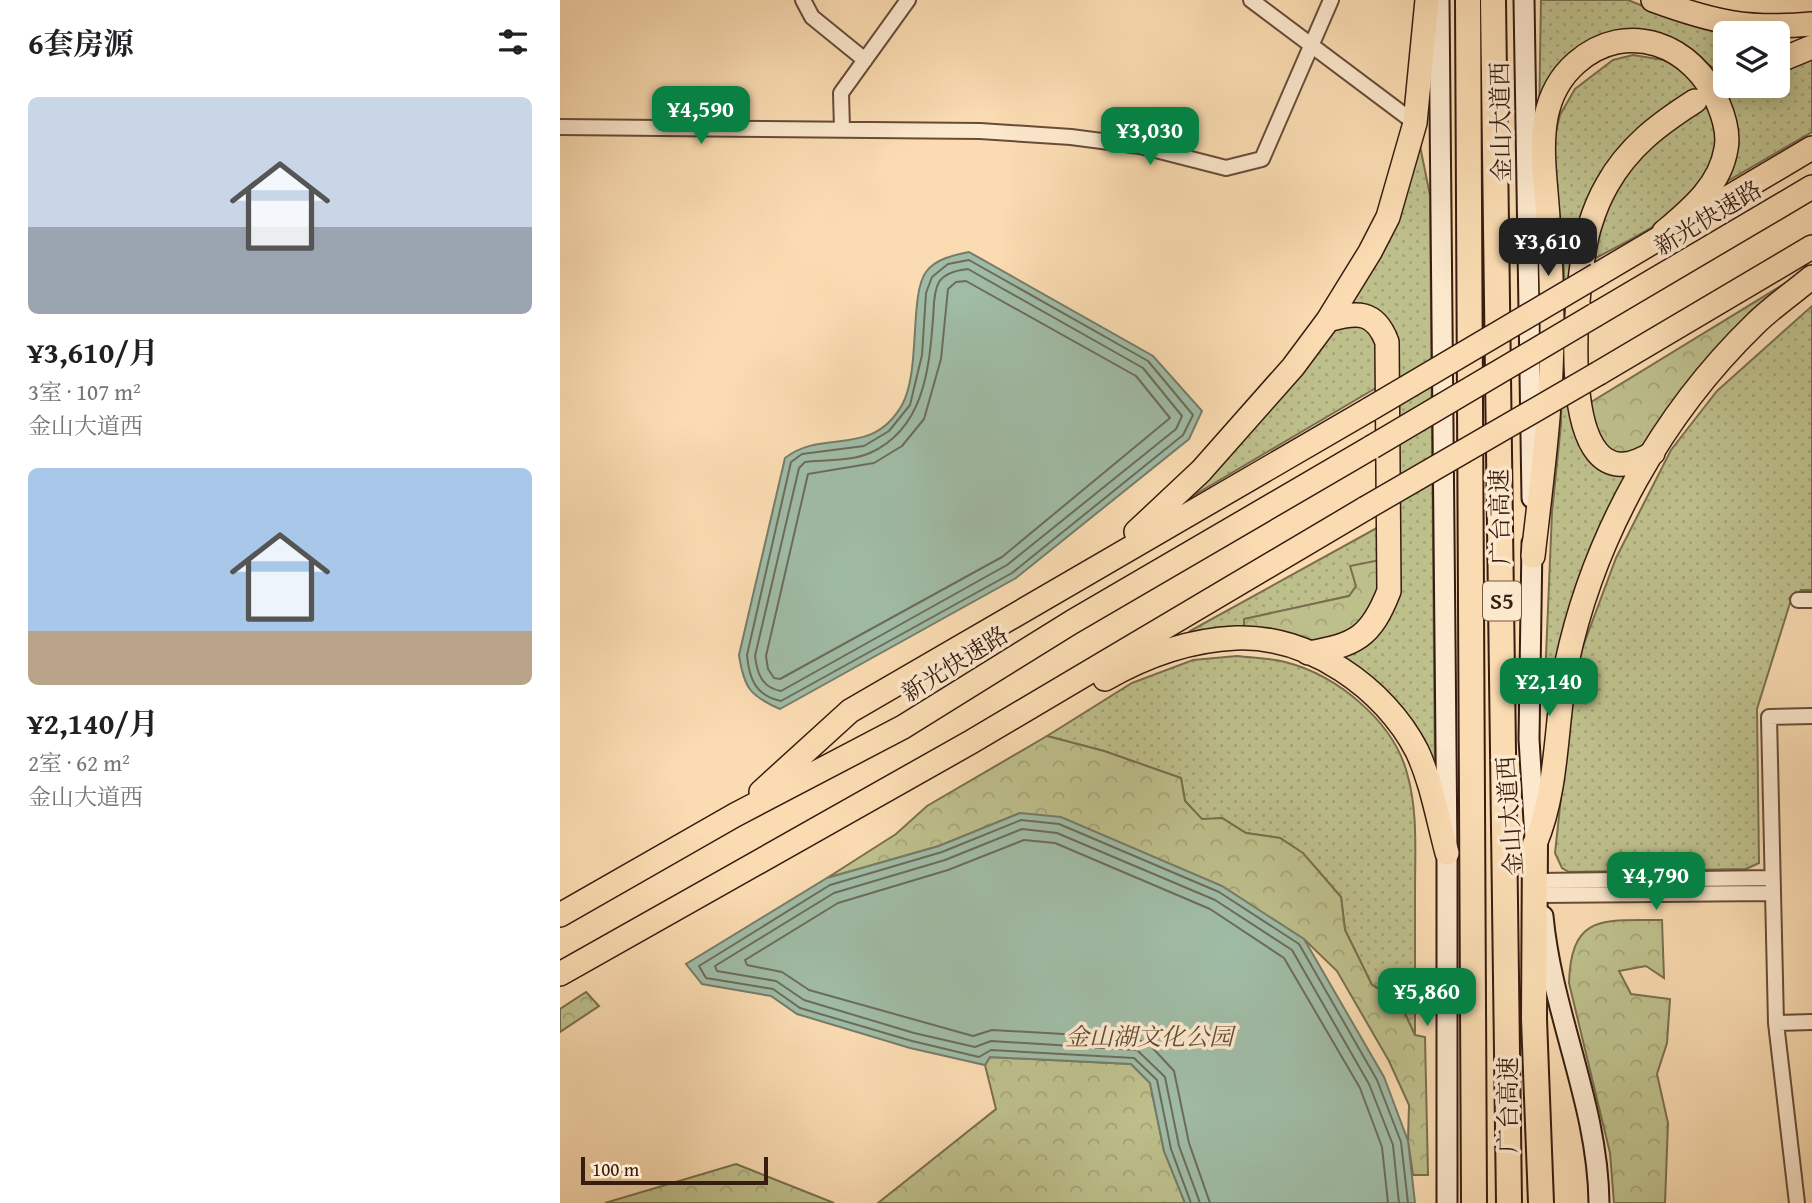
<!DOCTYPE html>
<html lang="zh">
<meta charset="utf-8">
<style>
:root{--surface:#fff;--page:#f2f2f2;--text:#202124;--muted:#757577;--accent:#0b8043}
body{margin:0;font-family:"Gentium Book Plus","Noto Serif SC",serif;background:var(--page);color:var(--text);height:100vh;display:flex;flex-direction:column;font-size:26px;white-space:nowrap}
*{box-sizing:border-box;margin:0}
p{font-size:23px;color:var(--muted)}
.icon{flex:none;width:38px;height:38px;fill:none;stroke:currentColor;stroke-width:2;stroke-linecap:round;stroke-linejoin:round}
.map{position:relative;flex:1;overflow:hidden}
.drawer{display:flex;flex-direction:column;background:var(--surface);width:560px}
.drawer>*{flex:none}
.controls{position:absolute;left:1153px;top:21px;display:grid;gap:14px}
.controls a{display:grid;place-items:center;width:77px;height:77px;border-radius:10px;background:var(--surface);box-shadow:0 4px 18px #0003;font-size:35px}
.scale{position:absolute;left:21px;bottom:18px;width:187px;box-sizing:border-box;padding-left:7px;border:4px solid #371c10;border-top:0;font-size:19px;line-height:24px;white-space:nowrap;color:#371c10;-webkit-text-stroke:5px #fce8cd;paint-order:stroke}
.price{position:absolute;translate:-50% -60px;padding:0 16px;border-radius:14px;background:var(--accent);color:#fff;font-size:23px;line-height:46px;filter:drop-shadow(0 2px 4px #0008)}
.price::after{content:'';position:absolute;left:50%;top:42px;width:21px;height:16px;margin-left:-10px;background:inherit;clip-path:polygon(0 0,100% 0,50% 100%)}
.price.selected{background:#222;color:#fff}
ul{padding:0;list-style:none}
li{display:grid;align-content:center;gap:14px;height:371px;padding:0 28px}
li span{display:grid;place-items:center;height:217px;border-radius:10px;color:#555}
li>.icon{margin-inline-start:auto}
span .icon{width:126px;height:126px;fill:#fffc;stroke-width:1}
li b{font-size:30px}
h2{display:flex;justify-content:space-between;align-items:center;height:84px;padding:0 28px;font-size:30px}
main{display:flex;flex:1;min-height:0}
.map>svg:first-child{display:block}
.grass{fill:url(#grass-dots);stroke:#7a6e4e;stroke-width:2}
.forest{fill:url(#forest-crowns);stroke:#7a6e4e;stroke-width:2}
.water{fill:#a0bca6;stroke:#767c6a;stroke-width:2}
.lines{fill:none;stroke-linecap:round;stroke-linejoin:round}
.shore{stroke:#6c6c5b;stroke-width:2}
.minor-casing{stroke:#684c38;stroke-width:18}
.secondary-casing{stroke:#371c10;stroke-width:23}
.trunk-casing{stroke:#371c10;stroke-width:26}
.motorway-casing{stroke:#371c10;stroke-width:28}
.minor{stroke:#fce8cd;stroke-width:14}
.secondary{stroke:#fce8cd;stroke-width:19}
.trunk{stroke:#fbdcb2;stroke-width:23}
.motorway{stroke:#fbdcb2;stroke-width:24}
.trunk-bridge-casing{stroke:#371c10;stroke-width:26;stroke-linecap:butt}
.trunk-bridge{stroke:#fbdcb2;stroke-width:23}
.labels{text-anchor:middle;stroke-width:7;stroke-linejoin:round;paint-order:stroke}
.shield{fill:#fce8cd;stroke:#725949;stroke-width:2}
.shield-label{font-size:23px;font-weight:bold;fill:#371c10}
.street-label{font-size:24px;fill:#371c10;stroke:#fce8cd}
.park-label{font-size:24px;font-style:italic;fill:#604d35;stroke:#fce8cd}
</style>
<main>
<section class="drawer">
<h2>6套房源<svg class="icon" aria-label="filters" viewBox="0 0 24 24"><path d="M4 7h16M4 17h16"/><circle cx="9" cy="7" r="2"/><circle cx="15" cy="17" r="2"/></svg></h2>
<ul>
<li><span style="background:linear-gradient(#c9d6e8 60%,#9aa5b1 0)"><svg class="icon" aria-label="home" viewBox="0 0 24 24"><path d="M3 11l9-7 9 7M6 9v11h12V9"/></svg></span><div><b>¥3,610/月</b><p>3室 · 107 m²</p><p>金山大道西</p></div></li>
<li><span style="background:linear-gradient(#a9c7e8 75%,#b9a48a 0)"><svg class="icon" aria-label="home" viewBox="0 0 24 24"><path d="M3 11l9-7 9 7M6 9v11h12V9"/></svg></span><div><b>¥2,140/月</b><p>2室 · 62 m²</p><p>金山大道西</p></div></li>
</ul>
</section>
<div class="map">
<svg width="1252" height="1203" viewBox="0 0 1252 1203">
<defs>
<pattern id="grass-dots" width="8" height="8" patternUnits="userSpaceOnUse" patternTransform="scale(1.75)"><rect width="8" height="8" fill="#bec08c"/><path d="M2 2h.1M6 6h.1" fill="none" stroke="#a4a478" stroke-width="1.8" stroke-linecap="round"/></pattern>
<pattern id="forest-crowns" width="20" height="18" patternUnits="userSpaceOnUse" patternTransform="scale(1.75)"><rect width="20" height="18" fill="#bec08c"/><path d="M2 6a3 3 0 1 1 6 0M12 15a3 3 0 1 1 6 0" fill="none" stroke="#a4a478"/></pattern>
</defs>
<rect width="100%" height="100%" fill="#fbdcb2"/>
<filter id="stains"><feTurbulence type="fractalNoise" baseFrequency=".00286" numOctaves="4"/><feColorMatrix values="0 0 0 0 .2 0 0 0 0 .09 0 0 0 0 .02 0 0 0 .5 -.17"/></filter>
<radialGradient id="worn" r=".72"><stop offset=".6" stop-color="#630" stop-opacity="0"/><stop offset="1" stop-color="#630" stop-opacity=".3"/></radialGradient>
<path class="grass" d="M981,0h87l57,23 40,11v36l-6,2 -28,-20 -40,-14 -65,22 -47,59z
M1252,54v78l-93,54 6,-93 15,-7h38v-18z
M1073,55l37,6 34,27 -72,48 -56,128 -2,165c10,33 26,44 60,44l-80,231h-10l8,-192 9,-88 3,-152 -9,-103v-34l5,-20 15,-26 38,-29z
M1152,102c23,91 -48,119 -116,156l-3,-12 24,-65 63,-63z
M860,146l10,49 5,582 -101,-121 45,-26 13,-298 -42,-27z
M1252,306v284h-11l-11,13 -33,106 2,154 -13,6 -177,3 -7,-4 -7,-15 20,-185 41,-110 55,-108 46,-59z
M799,321l20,19 2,45 -202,119 152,-173z
M824,524l1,35 -36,37 -104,23 -1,12 -51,6 -3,-6z
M677,656c16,2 32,2 48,6 52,13 108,59 122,111 11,38 8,79 8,118 0,48 0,96 0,144l-17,-36 -26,-14 -27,-55 -4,-33 -39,-44 -22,-15 -34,-5 -24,-15 -20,2 -17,-19 -4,-23 -77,-27 -57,-15 85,-53 61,-23z"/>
<path class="forest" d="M1229,281l-140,165 -27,11 -25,-18 -9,-35z
M825,559l-2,21 -20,47 -57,17 -62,-13v-12l105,-23 7,-10 -6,-20z
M487,736l57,15 77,27 4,23 17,18 20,-1 24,15 34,5 23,15 38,44 4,33 27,55 26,14 17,36 10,2 3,138h-15l-5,-34 1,-36 -20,-44 -52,-90 -32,-31 -285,-127 -81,33 -112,32 69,-44 31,-28z
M1102,920l2,58 -18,-12 -27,5 12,23 39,5 -3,44 -10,31 11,49 -3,80h-51l-4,-50 -41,-170c2,-71 36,-62 93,-63z
M26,992l13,14 -39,26v-23z
M430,1057l141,7 19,19 14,68 21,52h-307l118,-94 -11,-44z
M176,1164l98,39h-229z"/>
<path class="water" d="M409,252l184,104 49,55 -13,28 -173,139 -236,131c-30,-13 -36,-21 -41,-54l46,-197c38,-30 86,1 117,-53 19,-34 7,-110 24,-133 9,-13 28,-17 43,-20z
M460,813l41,4 161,69 82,53 80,138 24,64 7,62h-230l-21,-52 -14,-68 -19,-19 -141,-7 -5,8 -75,-17 -113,-34 -26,-18 -69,-12 -16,-20 141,-86 112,-32z"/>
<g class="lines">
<path class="shore" d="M409,260l179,101 45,54 -10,20 -171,138 -231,128c-25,-5 -32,-22 -34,-46l44,-193 11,-8 62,-8 25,-15 21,-26 12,-50 4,-62 6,-16 16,-13z
M408,269l175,99 39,48 -6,13 -169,136 -226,126c-19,-3 -24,-18 -26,-35l44,-188 6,-6c20,-2 47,-1 65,-9 53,-24 59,-81 63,-134 1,-11 0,-27 6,-37 6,-9 19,-12 29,-13z
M406,281l170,95 34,42 -168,139 -222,122 -6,-1 -6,-9 -2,-13 42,-182 66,-11 28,-17 22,-27 17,-60 7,-70 8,-7z
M631,1203l-20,-54 -14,-69 -23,-22 -143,-8 -12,7 -67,-16 -112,-33 -27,-19 -67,-11 -7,-12 131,-81 112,-33 79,-32 38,4 160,68 80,52 78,136 24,62 7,61
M640,1203l-21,-57 -14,-69 -28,-27 -146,-9 -16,6 -61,-14 -110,-33 -28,-19 -59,-10 -2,-5 119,-73 111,-33 77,-31 35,4 158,67 77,50 77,134 24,61 6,58
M650,1203l-21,-60 -15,-72 -25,-27 -17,-6 -140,-8 -19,6 -164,-46 -27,-18 -35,-7 -2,-5 93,-57 110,-33 76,-30 31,3 155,66 74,49 76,130 22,59 6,56"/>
<g class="minor-casing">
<path id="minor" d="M243,0l9,17 53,43
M691,0l164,123
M0,127l420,4 91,6 69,9 86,22 36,-9 69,-159
M282,129l-1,-36 67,-93
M1238,600h14
M1252,716l-43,1 7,306 36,-1
M979,881l233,-3
M981,895l230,-2
M1216,1023l21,180"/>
</g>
<g class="secondary-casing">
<path id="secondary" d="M879,0l8,853v350
M964,0l8,498
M972,543l-3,196 6,99
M983,916c9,98 55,188 56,287"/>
</g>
<g class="trunk-casing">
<path id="trunk" d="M1093,0c60,22 95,30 159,24
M1218,61l34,-14
M1037,275l215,-127
M1035,315l217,-128
M1039,373l213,-126
M1093,453c-105,67 -77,-184 -63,-228 4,-13 10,-28 17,-40 21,-38 52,-61 88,-84
M576,532l65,-61 92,-104 35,-47 42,-68 18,-35 27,-94 12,-123
M973,556c9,-80 20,-158 19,-238 -1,-33 -1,-67 -4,-100 -2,-34 -8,-68 -2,-101 4,-20 14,-40 30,-54 51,-45 118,-18 142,40 6,14 11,31 8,46 -6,37 -36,61 -62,83
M748,653c48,-8 63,-16 81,-62l-2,-249c-12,-32 -30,-30 -59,-22
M545,679c40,-23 85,-39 131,-41 73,-3 149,50 181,113 15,32 21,69 30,102
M201,792l89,-81 520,-302
M975,844c24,-57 20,-122 32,-182 27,-126 95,-248 188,-338 17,-17 38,-31 57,-47
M0,915l175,-100 168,-88 169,-105 300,-175
M0,974l411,-232 395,-234"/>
</g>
<g class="motorway-casing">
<path id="motorway" d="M908,0l6,1203
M933,0l16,1203
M975,844l-1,175 7,184"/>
</g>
<use href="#minor" class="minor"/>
<use href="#secondary" class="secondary"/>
<use href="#trunk" class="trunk"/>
<use href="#motorway" class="motorway"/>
<g class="trunk-bridge-casing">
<path id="trunk-bridge" d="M810,409l227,-134
M812,447l223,-132
M806,508l233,-135"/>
</g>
<use href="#trunk-bridge" class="trunk-bridge"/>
</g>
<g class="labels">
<rect class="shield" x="923" y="581.5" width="38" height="39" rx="5"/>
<g class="shield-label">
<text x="942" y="609">S5</text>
</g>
<g class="street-label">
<text transform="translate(941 122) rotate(-91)" y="8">金山大道西</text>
<text transform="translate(1148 218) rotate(-31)" y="8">新光快速路</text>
<text transform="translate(940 517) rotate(-91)" y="8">广台高速</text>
<text transform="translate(395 664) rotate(-32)" y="8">新光快速路</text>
<text transform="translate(950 816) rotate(-94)" y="8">金山大道西</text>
<text transform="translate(948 1105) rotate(-90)" y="8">广台高速</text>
</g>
<g class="park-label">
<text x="589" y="1045">金山湖文化公园</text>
</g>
</g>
<rect width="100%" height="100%" filter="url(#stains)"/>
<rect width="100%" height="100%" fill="url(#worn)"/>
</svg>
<div class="controls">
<a><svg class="icon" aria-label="layers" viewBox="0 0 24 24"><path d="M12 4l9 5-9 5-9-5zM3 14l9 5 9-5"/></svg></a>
</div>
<div class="scale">100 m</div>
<b class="price" style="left:141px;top:146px">¥4,590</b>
<b class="price" style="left:590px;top:167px">¥3,030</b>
<b class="price selected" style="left:988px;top:278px">¥3,610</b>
<b class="price" style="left:989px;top:718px">¥2,140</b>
<b class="price" style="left:1096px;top:912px">¥4,790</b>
<b class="price" style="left:867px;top:1028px">¥5,860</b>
</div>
</main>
